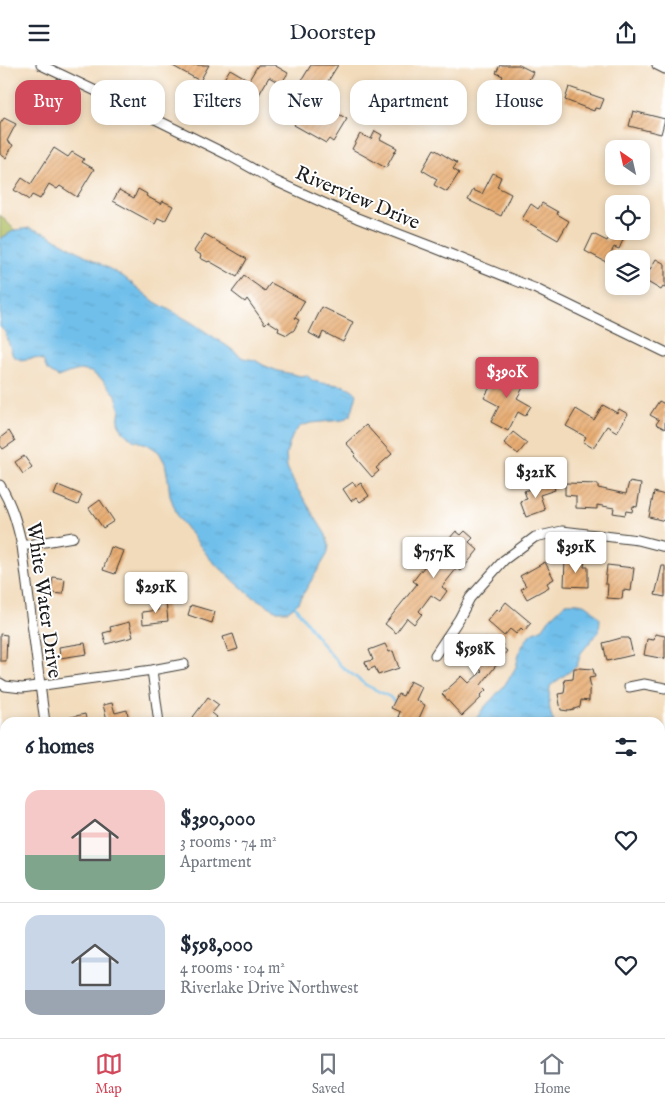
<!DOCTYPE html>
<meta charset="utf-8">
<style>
:root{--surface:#fff;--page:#f2f2f3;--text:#1f2937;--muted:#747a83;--line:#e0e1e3;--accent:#d1495b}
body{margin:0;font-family:"IM FELL English",serif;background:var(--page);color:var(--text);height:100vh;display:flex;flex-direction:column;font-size:19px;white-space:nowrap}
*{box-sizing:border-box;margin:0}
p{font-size:16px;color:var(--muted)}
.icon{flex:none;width:28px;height:28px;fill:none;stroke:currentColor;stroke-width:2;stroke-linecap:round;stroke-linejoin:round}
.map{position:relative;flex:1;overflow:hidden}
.drawer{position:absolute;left:0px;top:652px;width:665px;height:321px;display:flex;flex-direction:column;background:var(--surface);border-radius:15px 15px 0 0;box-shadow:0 2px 8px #0003}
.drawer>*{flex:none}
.guide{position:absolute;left:15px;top:15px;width:635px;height:45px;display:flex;gap:10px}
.needle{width:32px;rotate:326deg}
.buttons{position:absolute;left:605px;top:75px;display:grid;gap:10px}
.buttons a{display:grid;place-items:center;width:45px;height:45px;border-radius:10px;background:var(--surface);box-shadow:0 2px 8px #0003;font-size:25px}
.price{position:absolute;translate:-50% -42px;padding:0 11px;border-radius:5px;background:#fff;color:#222;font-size:16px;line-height:32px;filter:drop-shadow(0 1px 2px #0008)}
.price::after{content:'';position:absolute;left:50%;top:30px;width:15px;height:11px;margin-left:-8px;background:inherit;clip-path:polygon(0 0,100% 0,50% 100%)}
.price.selected{background:var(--accent);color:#fff}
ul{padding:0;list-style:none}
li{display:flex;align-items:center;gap:15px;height:125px;padding:0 25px}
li+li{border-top:1px solid var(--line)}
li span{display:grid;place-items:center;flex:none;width:140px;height:100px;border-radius:15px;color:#555}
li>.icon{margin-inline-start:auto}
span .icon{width:60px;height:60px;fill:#fffc;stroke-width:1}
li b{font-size:21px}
h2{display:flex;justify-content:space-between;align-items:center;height:60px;padding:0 25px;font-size:21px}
.pill{padding:0 18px;border-radius:15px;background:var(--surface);box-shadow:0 2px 8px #0003;font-size:18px;line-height:45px}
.pill.selected{background:var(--accent);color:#fff}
header{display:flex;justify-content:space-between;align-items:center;height:65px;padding:0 25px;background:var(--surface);font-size:22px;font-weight:600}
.tab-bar{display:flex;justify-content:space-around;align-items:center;height:70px;border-top:1px solid var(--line);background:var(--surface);font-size:14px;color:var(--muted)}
.tab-bar a{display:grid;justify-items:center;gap:2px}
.tab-bar .selected{color:var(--accent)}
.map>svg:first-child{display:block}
.grass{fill:#adbc5f;stroke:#646c3e}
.water{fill:url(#water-ripples);stroke:#466e84}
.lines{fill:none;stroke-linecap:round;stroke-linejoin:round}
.stream{stroke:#70bfeb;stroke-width:2.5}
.building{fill:url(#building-hatch)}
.street-casing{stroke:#3c3934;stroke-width:11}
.street{stroke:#fff;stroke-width:9}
.labels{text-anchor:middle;stroke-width:4;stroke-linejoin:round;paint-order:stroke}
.street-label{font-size:20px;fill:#1c1c1c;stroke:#fff}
</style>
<header><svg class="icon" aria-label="menu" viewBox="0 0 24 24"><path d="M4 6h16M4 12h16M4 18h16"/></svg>Doorstep<svg class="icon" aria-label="share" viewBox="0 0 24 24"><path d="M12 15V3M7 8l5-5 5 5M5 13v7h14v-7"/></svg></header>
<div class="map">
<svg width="665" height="973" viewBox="0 0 665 973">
<defs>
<pattern id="water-ripples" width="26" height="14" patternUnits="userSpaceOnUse" patternTransform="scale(1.25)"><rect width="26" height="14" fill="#70bfeb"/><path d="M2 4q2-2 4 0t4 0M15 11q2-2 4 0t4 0" fill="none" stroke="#60a4c9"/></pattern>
<pattern id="building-hatch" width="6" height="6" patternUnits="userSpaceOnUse" patternTransform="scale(1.25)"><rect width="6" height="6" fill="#e8ad73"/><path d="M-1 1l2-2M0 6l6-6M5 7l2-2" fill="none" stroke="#c69463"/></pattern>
</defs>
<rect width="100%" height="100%" fill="#fff"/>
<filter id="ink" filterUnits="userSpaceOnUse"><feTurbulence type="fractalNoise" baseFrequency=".02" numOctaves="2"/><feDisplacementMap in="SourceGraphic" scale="10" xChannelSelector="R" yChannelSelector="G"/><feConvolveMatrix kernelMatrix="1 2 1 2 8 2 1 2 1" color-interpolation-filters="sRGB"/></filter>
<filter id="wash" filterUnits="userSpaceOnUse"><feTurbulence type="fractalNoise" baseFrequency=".0096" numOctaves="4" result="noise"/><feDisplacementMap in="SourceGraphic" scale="20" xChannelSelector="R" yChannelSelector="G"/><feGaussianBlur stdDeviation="1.12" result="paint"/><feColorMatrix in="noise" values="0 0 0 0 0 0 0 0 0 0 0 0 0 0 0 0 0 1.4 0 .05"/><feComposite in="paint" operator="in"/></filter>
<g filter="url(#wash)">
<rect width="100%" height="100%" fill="#f2dbbb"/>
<path class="grass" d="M0,150l15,15 -15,9z"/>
<path class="water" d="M30,163l17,6 77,43 31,25 36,20 36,24 16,12 12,2 8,5 15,6 23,5 5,-1c2,1 4,3 6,5 14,7 33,0 45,14l-6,21 -8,5 -32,3 -10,3 -8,8 -7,20 1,13 7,16 32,52 3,11 -2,9 -30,49 -9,7h-11l-27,-16 -39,-35 -33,-43 -8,-21 -2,-17 -3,-16 -6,-11 -12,-8 -14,-4 -10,-8 -5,-10 2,-12 -4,-15 -13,-15 -12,-8 -11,-2 -12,3 -10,4 -11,-7 -4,-10 -9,-2 -13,2 -8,-4 -8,-24 -5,-5v-88l15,-9z
M566,538c18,-1 23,1 34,16l-1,12 -18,22 -4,13 -27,20c-1,14 -2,24 4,36h-80l8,-12 22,-24 12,-19 4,-17 10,-16 13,-6 6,-9z
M660,703l5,2v129l-5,-3z"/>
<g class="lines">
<path class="stream" d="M295,541l27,38 19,22 25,19 24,12 6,7"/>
</g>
<g id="blocks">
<path class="building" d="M171,0h38l-9,16z
M258,0h16l14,8 -7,11 -12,-7 -17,30 -33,-20 11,-18 19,11z
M311,0h27l-13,21 9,5 -9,15 22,13 -14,23 -4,-3 -3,4 -32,-18 9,-16 -14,-8z
M500,0h19l14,7 -14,27 -22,-11 6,-12 -7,-3z
M569,22l35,12 -4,10 -5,-1 -1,3 -29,-11z
M633,46l32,8 -4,15 -32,-8z
M4,53l12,6 -9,17 6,4 -7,13 -6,-4v-30z
M375,66l7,4 -2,4 17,9 -11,20 -34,-19 8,-15 11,5z
M54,83l14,9 4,-5 12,7 -2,3 12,7 -17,28 -17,-11 -3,3 -8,-5 -9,15 -8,-4 -3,5 -15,-10 8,-12 9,6z
M434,84l23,14 -4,6 6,4 -12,19 -13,-7 3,-6 -15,-9z
M493,108l8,4 -4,10 14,7 -10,22 -33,-16 5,-10 9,4z
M138,124l9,5 -1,2 15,8 2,-3 10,5 -8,15 -7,-3 -3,6 -42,-23 6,-11 15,8z
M542,138l16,9 -1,2 12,7 -11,19 -36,-21 9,-15 7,5z
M205,169l42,25 -10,18 -28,-16 -1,1 -8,-4 1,-3 -7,-4z
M593,169l14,7 4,-7 12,6 -4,9 -5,-2 -8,15 -21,-11z
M656,194l9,5v24l-2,-1 -2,3 -17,-10z
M244,211l21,15 4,-6 2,-2 34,18 -10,17 4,2 -5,10 -7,5 -9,-4 1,-3 -11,-7 -3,3 -18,-25 -2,3 -13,-10z
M322,242l31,15 -10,20 -20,-10 -3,7 -11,-6z
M500,304l16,8 1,-2 10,6 -10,17 14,8 -6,10 -7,-4 -10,19 -17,-9 8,-16 -15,-8z
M659,336l6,3v25l-9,-5 3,-4 -9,-5z
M603,340l14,8 2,-4 9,5 -11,18 -10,-6 -14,22 -10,-6 3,-5 -20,-11 10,-17 18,11z
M366,360l26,29 -16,14 3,3 -7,6 -18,-21 2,-2 -10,-11z
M9,366l6,10 -12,8 -3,-4v-7z
M513,367l14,11 -9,11 -14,-11z
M24,391l8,11 -9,7 -8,-12z
M552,416l3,9 -15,5 5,15 -19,7 -6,-16 7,-2 -3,-8z
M353,417l3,4 5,-3 8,13 -9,6 -4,-5 -5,4 -8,-12z
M629,417l12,2 -4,23 -4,-1 -1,6 -6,-1 -1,4 -12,-2 1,-5 -17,-3v4l-21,-1v-12l-11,-1v-12l33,1v4l28,6z
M58,420l24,10 -4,10 -24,-10z
M654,427l11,3v26l-16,-4z
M100,435l14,21 -11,7 -14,-20z
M456,466l5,4 4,-4 8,7 -4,4 9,8 -17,21 -4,-3 -15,19 5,4 -7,10 -9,-6 -12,16 3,3 -8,10 -7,-6 -11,15 -11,-9 32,-40 -4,-3 18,-23 3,2 9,-11 -1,-2z
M111,482l13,4 -9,23 -12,-4z
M565,494l20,1 -1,7h4v20l-24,-1z
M545,497l9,17 -7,4 2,4 -22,12 -6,-10 5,-3 -6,-10z
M607,500l27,3 -3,23 -8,-1 -1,9 -15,-1 1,-14h-3z
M662,501h3v31l-10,-2z
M53,512l12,2 -2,15 -12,-1z
M166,536l2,20 -25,3 -1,-12 16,-2v-8z
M506,537l25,21 -7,8 -3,-3 -5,6 -6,-5 -6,7 -17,-15 10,-12 2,2z
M191,540l24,7 -3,11 -24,-8z
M129,557l4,15 -27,7 -3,-11 8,-2 -1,-4z
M0,569l7,1 -1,26h-6z
M233,569l5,15 -10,3 -5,-15z
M655,569l10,2v23l-21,-4 3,-16 7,1z
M484,572l7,6 4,-4 8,6 -1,2 5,4 -26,34 5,5 -6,6 1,2 -19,18 -20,-22 20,-18 7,7 13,-12 -15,-12z
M621,573h8l4,17 -26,6 -4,-18z
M85,578l2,11 -27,4 -1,-11z
M385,579l4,8 4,-1 6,17 -21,7 -3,-8 -7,3 -3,-8 8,-2 -4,-10z
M574,603h5l14,1 2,8 -6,1 2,9 -2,4v10l-8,-1 -1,7 -6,2v1l-5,1 -8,-1 -3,-16 6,-1 1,-8 -1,-5 9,-1z
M410,616l12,6 -6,13 9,5 -8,18h-16l2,-4 -5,-2 2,-5 -9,-4 7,-14 5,2z
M208,632l11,8 -7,8 5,4 -4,6h-21l3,-4 -2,-2z
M112,638l3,10 12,-3 2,11 -6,2h-15l-5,-18z
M85,649l2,9h-25v-4z"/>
</g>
</g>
<g filter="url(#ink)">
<use href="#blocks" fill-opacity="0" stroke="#3c3934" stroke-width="1"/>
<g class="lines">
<g class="street-casing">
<path id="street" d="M41,0l116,55 73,36 43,24 84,38 78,30 99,40 131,64
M657,0l8,4
M0,420c12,20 17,38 22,61l23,177
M22,481l51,-9
M435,590l24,-36 11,-21 34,-38 31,-23 27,-6 76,9 27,7
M152,605l7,53
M0,618l5,3 17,2 130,-18 32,-6
M629,622l15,-3 21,4
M660,914l5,4
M0,953l5,-9
M285,969l9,4
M506,973l2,-4"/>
</g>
<use href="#street" class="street"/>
</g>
</g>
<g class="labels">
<g class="street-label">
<text transform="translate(358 132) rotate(23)" y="7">Riverview Drive</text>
<text transform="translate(45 535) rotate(82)" y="7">White Water Drive</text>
</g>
</g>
</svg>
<div class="buttons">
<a><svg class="needle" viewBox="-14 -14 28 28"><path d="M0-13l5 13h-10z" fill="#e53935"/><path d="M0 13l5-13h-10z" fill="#747a83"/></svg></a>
<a><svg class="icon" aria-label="locate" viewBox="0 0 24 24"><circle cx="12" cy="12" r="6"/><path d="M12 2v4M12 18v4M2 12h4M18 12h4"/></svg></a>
<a><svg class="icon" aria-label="layers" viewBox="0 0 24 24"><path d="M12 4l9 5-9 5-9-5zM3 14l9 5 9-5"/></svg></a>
</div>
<b class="price selected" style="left:507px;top:334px">$390K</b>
<b class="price" style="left:536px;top:434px">$321K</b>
<b class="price" style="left:576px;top:509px">$391K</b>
<b class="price" style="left:434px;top:514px">$757K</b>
<b class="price" style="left:156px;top:549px">$291K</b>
<b class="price" style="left:475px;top:611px">$598K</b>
<div class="guide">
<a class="pill selected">Buy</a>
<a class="pill">Rent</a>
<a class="pill">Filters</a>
<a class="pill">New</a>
<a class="pill">Apartment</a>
<a class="pill">House</a>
</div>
<section class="drawer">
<h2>6 homes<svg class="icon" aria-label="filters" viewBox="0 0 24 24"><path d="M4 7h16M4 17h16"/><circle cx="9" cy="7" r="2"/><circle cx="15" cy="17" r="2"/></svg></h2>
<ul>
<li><span style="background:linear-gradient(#f6c9c9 65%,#7fa58c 0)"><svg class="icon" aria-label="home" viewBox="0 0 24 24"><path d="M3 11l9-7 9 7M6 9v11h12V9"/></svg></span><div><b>$390,000</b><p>3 rooms · 74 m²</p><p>Apartment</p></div><svg class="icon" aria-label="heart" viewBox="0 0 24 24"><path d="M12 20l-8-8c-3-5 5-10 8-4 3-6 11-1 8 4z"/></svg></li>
<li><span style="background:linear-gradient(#c9d6e8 75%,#9aa5b1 0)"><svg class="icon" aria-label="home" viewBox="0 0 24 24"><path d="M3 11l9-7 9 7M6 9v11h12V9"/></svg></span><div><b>$598,000</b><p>4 rooms · 104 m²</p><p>Riverlake Drive Northwest</p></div><svg class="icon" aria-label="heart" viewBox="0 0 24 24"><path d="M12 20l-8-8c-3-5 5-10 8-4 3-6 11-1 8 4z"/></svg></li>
</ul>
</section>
</div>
<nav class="tab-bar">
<a class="selected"><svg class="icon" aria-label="map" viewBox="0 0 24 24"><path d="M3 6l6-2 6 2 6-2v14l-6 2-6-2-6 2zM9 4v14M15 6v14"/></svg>Map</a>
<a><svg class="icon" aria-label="saved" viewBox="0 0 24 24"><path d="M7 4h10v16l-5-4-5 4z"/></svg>Saved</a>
<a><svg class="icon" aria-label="home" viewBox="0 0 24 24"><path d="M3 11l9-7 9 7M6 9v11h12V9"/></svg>Home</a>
</nav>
